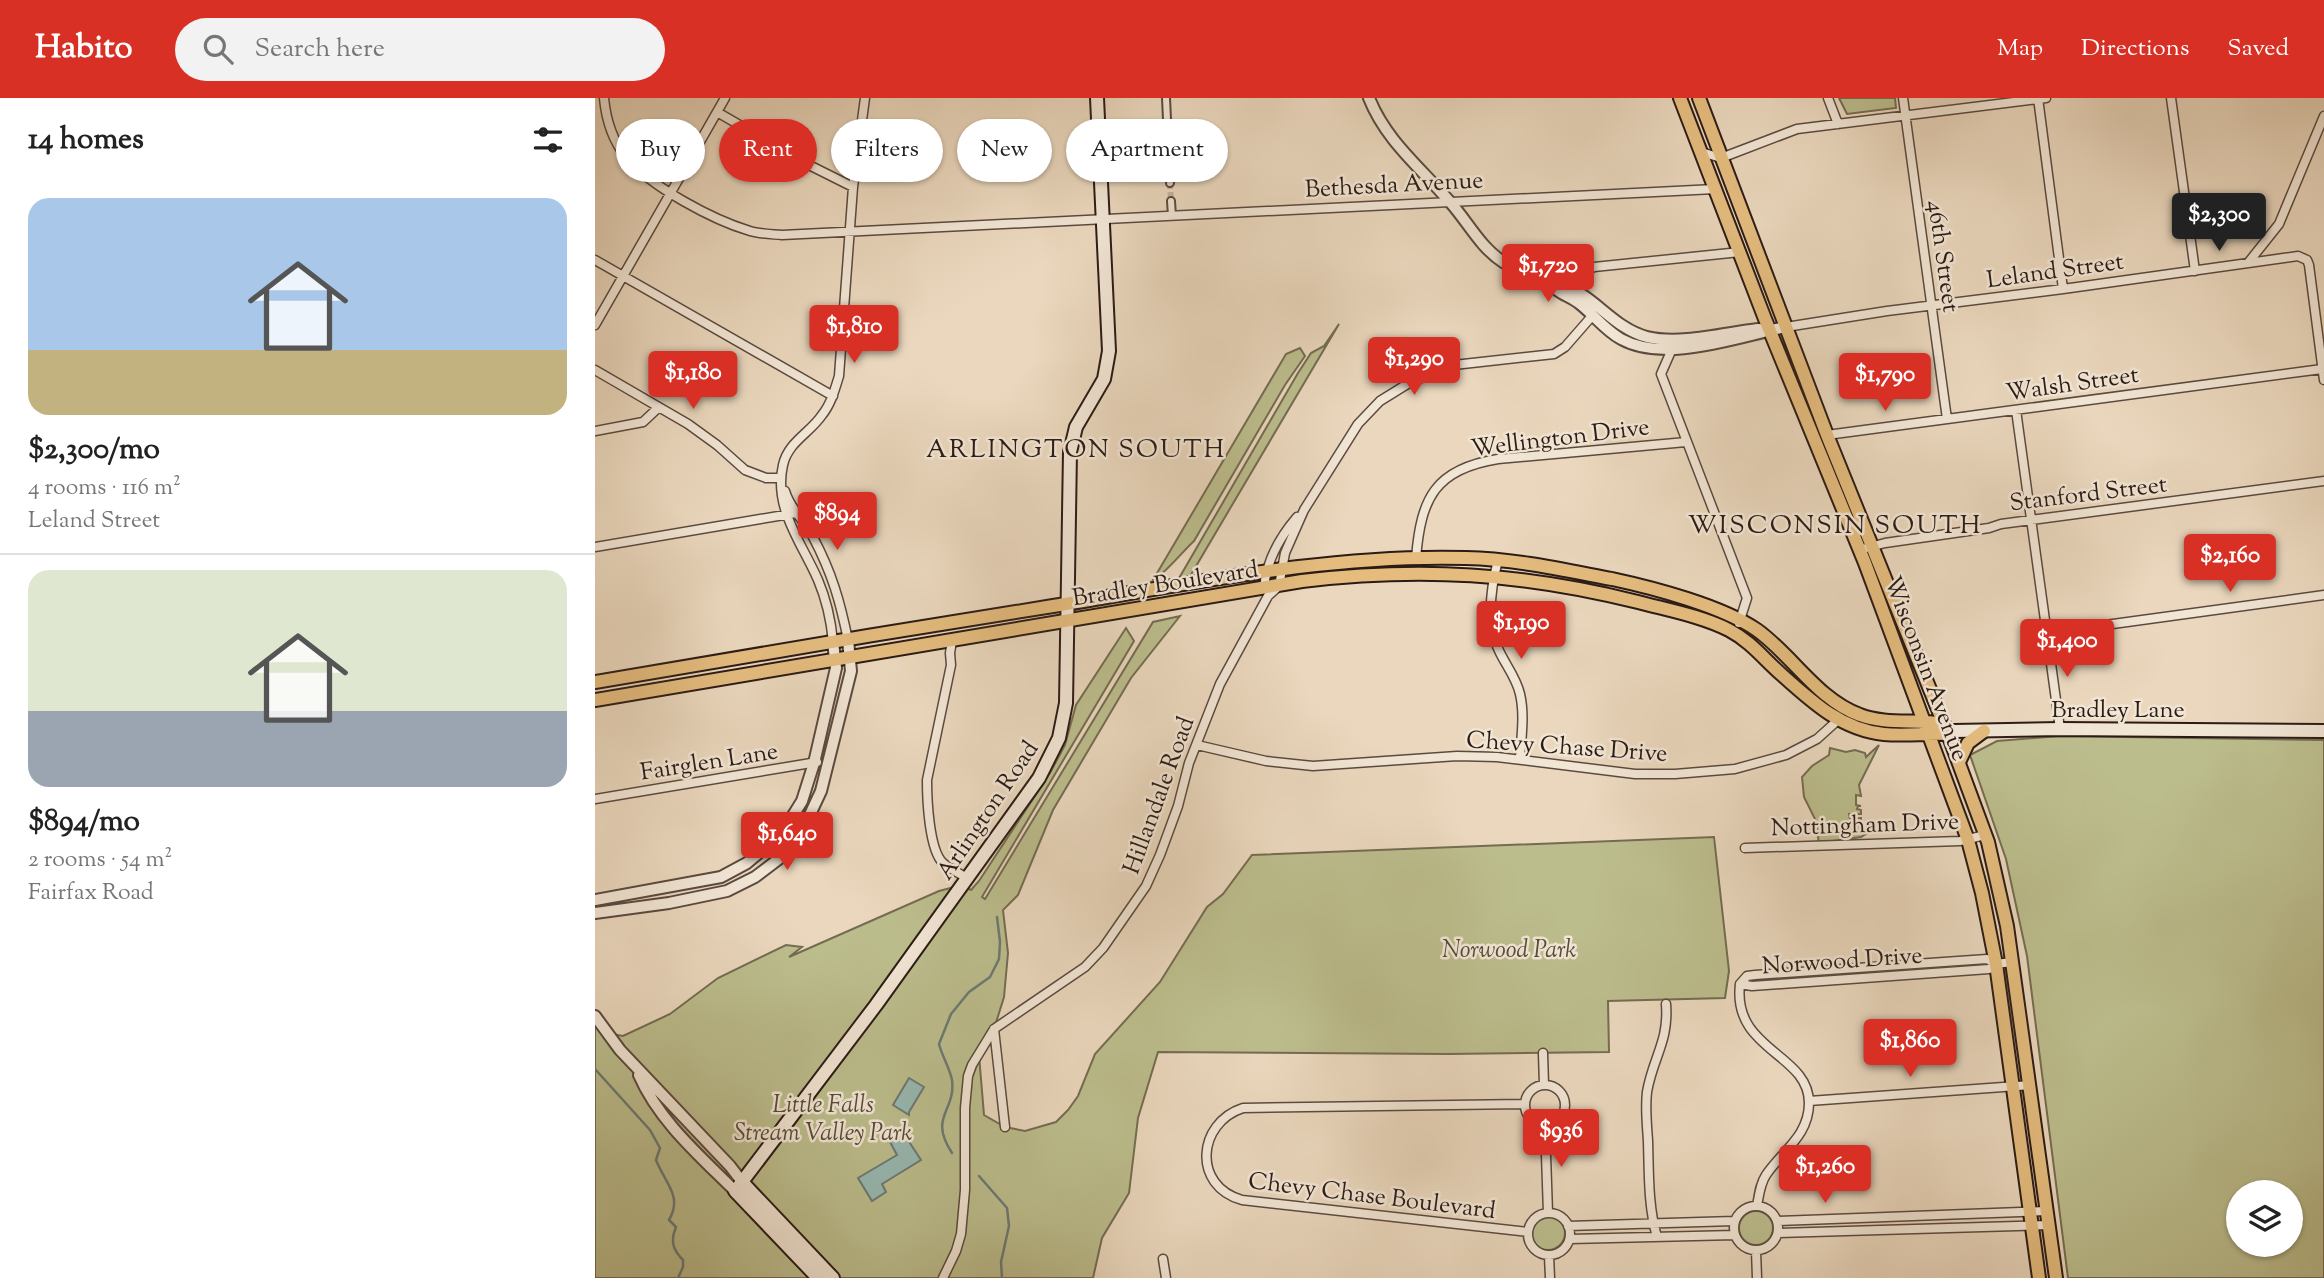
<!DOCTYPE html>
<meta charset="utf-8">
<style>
:root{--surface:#fff;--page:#f2f2f2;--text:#222;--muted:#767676;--line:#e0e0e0;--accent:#d93025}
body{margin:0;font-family:"Sorts Mill Goudy",serif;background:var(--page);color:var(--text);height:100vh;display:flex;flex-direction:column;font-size:26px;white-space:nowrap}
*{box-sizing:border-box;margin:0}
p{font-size:23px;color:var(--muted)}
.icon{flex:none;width:38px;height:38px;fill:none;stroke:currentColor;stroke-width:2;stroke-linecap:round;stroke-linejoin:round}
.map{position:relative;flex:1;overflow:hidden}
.side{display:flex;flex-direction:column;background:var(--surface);width:595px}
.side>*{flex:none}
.guide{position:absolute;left:21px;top:21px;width:665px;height:63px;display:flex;gap:14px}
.buttons{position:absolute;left:1631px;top:1082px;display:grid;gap:14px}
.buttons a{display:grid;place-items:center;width:77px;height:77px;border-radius:50%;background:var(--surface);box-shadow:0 2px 5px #0004;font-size:35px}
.price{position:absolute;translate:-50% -60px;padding:0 16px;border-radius:7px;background:var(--accent);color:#fff;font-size:23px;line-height:46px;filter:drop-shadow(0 2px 4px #0008)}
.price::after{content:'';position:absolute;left:50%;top:42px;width:21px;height:16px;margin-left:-10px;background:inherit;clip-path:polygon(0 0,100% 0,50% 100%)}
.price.on{background:#222;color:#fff}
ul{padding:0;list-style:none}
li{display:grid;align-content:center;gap:14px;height:371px;padding:0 28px}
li+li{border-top:2px solid var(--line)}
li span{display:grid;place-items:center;height:217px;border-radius:21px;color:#555}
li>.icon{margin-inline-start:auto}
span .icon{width:126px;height:126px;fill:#fffc;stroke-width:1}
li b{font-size:30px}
h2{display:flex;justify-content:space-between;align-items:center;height:84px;padding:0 28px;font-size:30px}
.tag{padding:0 24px;border-radius:32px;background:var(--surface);box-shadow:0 2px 5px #0004;font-size:24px;line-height:63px}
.tag.on{background:var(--accent);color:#fff}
header{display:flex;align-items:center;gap:42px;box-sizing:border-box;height:98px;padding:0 35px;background:var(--accent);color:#fff}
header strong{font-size:33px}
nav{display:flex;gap:38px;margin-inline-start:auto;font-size:24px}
.search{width:490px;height:63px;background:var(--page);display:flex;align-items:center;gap:18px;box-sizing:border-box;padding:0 24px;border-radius:38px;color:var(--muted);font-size:26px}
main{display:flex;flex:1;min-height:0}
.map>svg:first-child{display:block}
.green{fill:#bcbd8d;stroke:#746c52;stroke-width:2;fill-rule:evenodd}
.water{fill:#98b9b2;stroke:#6c7a74;stroke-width:2}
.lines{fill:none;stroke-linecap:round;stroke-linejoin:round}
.stream{stroke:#6c7a74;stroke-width:2.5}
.pedestrian-tunnel{stroke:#c4b19c;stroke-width:6;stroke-dasharray:6 3;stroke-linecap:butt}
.pedestrian-casing{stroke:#5b4a40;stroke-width:10}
.minor-casing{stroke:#5b4a40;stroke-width:11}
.tertiary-casing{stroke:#5b4a40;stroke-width:14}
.secondary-casing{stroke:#2b1b16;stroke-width:16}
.primary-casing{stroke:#2b1b16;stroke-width:16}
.pedestrian{stroke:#f1e5d4;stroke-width:6}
.minor{stroke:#f1e5d4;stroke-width:8}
.tertiary{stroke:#f1e5d4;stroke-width:10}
.secondary{stroke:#f1e5d4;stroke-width:12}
.primary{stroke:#e5bc7e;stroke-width:12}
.labels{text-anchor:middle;stroke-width:5;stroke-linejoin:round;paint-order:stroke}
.street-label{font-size:24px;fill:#2b1b16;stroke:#f1e5d4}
.park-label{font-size:24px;font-style:italic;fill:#564c3a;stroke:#f1e5d4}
.neighbourhood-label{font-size:26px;letter-spacing:2px;fill:#2b1b16;stroke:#f1e5d4}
</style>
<header>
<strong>Habito</strong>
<div class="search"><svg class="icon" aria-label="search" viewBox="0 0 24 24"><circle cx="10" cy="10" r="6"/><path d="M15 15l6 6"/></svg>Search here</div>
<nav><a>Map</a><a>Directions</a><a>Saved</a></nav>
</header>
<main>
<section class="side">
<h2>14 homes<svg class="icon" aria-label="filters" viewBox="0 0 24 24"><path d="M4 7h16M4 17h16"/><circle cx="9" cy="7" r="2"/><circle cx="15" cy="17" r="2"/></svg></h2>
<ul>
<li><span style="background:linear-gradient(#a9c7e8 70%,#c2b280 0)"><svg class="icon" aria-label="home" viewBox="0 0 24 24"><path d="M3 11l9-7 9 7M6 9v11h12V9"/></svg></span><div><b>$2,300/mo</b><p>4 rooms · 116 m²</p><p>Leland Street</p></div></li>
<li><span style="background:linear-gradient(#dfe7d0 65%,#9aa5b1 0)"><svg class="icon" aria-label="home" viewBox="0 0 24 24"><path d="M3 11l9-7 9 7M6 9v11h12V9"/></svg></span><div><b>$894/mo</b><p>2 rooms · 54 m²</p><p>Fairfax Road</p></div></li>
</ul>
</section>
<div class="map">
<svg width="1729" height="1180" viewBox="0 0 1729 1180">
<rect width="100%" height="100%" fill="#ead7bd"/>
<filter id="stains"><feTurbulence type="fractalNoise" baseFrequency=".00286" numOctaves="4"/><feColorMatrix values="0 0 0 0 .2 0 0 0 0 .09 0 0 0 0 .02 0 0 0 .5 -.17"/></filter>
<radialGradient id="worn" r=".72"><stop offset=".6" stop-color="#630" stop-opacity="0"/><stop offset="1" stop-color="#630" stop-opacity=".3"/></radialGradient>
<path class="green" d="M1244,0h56l1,10 -49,6z
M744,226l-150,254 -11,2 120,-207 13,-20 13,-7z
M705,250l5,8 -20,29 -91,156c-10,9 -32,36 -41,39l133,-226z
M585,518l-49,62 -78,132 -35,85 -15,15 5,43 -4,44 -10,32 -15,26 5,60 21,12 20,4 31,-9 12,-12 10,-14 17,-42 65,-72 47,-75 16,-13 29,-39 462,-18 15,134 -4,27 -117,3 1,51 -161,2 -290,-2 -20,66 -9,75 -27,45 -9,40h-498v-264l11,19 17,3 47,-22 48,-36 68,-33 16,2 -13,10 150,-66 23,-6 9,5 8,-9 71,-108 15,-28 11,-40 50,-77 8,13 -152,256 3,2 168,-277z
M1465,638l264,4v538h-256l-41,-322 -21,-97 -36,-104 27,-14zM1643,1094h53v52h-53z
M1284,647l-20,40 2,11 -5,-1v10l5,1h-3l-1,3 4,1v4h-12l1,5 11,-1v10l8,1v2l-8,1h8l-8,5 -42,6 -4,-24 -11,-22 -2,-20 10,-11 17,-11 1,-7 16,4 9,-2 10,3 1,4z
M1144 1130a17 17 0 1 1 34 0a17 17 0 1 1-34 0Z
M936 1135a17 17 0 1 1 34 0a17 17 0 1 1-34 0Z"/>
<path class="water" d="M314,980l15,9 -15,25v3l-16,-10z
M309,1036l17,26 -39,24 4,8 -14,9 -14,-23 39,-23 -7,-13z"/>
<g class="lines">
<path class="stream" d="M0,971l55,61 10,18 -4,12c9,23 27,36 13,60l7,7c-6,14 -3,23 7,33v7l-5,11
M357,1055c-24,-37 4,-41 0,-73 -2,-11 -10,-24 -13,-36l12,-30 18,-22 21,-15 9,-18 1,-17 -3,-25
M384,1078l28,32 2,18 -8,36 1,16"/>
<path class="pedestrian-tunnel" d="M575,85l1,18"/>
<g class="pedestrian-casing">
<path id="pedestrian" d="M571,0l4,85
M576,103l1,15"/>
</g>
<g class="minor-casing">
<path id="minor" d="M9,0c2,21 9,43 22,59 25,30 87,63 124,74 10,3 21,3 32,4l933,-46
M1233,0l10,26
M1308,0l44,321
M1443,0l25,191
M1576,0l24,173
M122,14l90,52 46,23
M1106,54l20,6 76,-29 249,-31
M0,162l238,136
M1653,165l31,-39 45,-108
M977,196l13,-22 9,-5 146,-15
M0,227l130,-227
M1191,229l101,-16 176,-22 235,-33 9,4 2,5 15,115
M1077,251l-11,25 86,224 -8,25
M0,272l93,54 29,21 28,25 21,8h15
M1421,312l44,319
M0,333l48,-9 16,-15
M1232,337l495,-66
M190,393c5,18 20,30 28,46 19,36 27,64 35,103
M0,449l201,-34
M1264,452l26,-7 104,-15 12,-4 323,-43
M821,460c5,-60 19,-89 82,-99l188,-17
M903,462c-7,27 -12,59 -1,86 6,16 19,30 23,48 5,22 1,44 0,65
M669,491c2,-27 15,-51 33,-72
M1452,535l277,-38
M357,543l-2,12 1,12 -24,115c0,19 2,70 16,83 7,6 16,10 24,15
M238,544c-2,-22 -6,-41 -15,-62 -16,-37 -45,-72 -35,-115 5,-23 27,-32 39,-50 9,-11 13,-26 17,-39l14,-189 12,-89
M602,647l69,16 47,5 144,-10 40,1 138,17h40l60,-5 51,-14 31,-16 21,-19
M0,701l222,-37
M1150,750l215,-7 25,-6
M1145,886l12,2 237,-17 7,-5 16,-2
M1145,886c-8,67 69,69 69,119 0,33 -27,48 -43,72 -6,9 -7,20 -9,31
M1145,886l7,-8 8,-1 232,-16 9,5
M399,931l11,98
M948,955l1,32
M930 1007a20 20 0 1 1 40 0a20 20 0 1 1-40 0Z
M1214,1003l222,-16
M929,1006l-281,4c-46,15 -51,78 -1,92l286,32
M950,1028l3,87
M1139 1130a22 22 0 1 1 44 0a22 22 0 1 1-44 0Z
M933 1136a21 21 0 1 1 42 0a21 21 0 1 1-42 0Z
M1182,1123l270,-10
M973,1128l166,-5
M1183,1135l271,-8
M1062,1139c-9,-31 -8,-64 -9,-96 -1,-16 -3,-33 -1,-49 6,-35 22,-50 19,-88
M975,1141l165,-4
M1161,1152l1,28
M954,1158l1,22
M568,1161l3,19
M348,1180l13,-27 5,-17 4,-44v-82l3,-32 4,-11 22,-36 91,-62 18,-19 43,-62 14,-31 18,-49 11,-43 31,-79 48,-88 11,-10 6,-33 19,-43 54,-86 22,-23 29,-18 45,-18 100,-11 11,-7 27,-31"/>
</g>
<g class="tertiary-casing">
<path id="tertiary" d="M774,0c17,43 52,70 81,104 18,20 30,45 53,60 24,16 53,17 78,32 22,14 39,36 66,43 33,8 77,-4 111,-8l12,1
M955,184c7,12 19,13 30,22 14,11 25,26 41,35 45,25 118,-3 165,-12
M0,802l126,-23 26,-14 26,-22 16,-19 13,-21 12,-38 22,-95 -3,-26
M0,815l74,-10 58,-12 28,-14 29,-22 16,-19 21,-45 30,-120 -3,-31
M0,918l25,34 110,116 13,17
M44,977c20,46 61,81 96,116"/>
</g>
<g class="secondary-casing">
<path id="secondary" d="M1353,636l6,-3 106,-2 264,2
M148,1085l90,95
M223,1180l-83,-87 141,-186 163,-227 20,-40 7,-35 4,-251 6,-25 28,-48 5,-28 -12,-253"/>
</g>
<g class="primary-casing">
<path id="primary" d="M1085,0l85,221 100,244 103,277 14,53 14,71 43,314
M1104,0l128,337 121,299 40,108 19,84 49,352
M0,584c153,-26 305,-52 458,-76 136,-22 275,-52 413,-48 49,1 98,12 146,21 42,9 110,27 145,51 35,25 61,70 103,85 26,10 56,4 83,9
M0,602l707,-119c118,-14 221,-8 336,21 30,8 63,14 91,28 21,11 35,29 52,44 31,28 61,56 103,60 21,2 43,-1 64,0
M1364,664l9,-19 16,-12"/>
</g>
<use href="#pedestrian" class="pedestrian"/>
<use href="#minor" class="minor"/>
<use href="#tertiary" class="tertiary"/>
<use href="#secondary" class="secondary"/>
<use href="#primary" class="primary"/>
</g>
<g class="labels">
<g class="street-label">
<text transform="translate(799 86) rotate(-3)" y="8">Bethesda Avenue</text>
<text transform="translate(1349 158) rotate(82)" y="8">46th Street</text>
<text transform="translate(1460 172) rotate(-8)" y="8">Leland Street</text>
<text transform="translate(1477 285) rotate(-8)" y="8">Walsh Street</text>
<text transform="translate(965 339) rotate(-7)" y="8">Wellington Drive</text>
<text transform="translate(1493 395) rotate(-7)" y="8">Stanford Street</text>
<text transform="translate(570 485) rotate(-9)" y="8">Bradley Boulevard</text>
<text transform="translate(1332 570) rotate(69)" y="8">Wisconsin Avenue</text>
<text x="1523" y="619">Bradley Lane</text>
<text transform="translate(972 648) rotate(4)" y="8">Chevy Chase Drive</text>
<text transform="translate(114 663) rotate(-9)" y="8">Fairglen Lane</text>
<text transform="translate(563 697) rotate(-70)" y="8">Hillandale Road</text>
<text transform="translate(392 712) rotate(-56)" y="8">Arlington Road</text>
<text transform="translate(1270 726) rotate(-2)" y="8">Nottingham Drive</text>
<text transform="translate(1247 862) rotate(-4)" y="8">Norwood Drive</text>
<text transform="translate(777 1097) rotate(7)" y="8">Chevy Chase Boulevard</text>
</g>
<g class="park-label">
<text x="914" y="859">Norwood Park</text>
<text x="228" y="1014">Little Falls<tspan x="228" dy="28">Stream Valley Park</tspan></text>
</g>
<g class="neighbourhood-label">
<text x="481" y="359">ARLINGTON SOUTH</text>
<text x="1240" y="435">WISCONSIN SOUTH</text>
</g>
</g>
<rect width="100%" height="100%" filter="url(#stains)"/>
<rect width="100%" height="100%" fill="url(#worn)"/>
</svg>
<div class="buttons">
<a><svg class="icon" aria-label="layers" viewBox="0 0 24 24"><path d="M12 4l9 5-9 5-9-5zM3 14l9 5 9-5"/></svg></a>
</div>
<b class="price on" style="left:1624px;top:155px">$2,300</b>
<b class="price" style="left:953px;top:206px">$1,720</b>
<b class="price" style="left:259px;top:267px">$1,810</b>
<b class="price" style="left:819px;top:299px">$1,290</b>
<b class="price" style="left:98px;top:313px">$1,180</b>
<b class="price" style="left:1290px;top:315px">$1,790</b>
<b class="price" style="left:242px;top:454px">$894</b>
<b class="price" style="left:1635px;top:496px">$2,160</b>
<b class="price" style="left:926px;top:563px">$1,190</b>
<b class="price" style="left:1472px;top:581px">$1,400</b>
<b class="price" style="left:192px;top:774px">$1,640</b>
<b class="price" style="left:1315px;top:981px">$1,860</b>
<b class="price" style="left:966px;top:1071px">$936</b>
<b class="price" style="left:1230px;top:1107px">$1,260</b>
<div class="guide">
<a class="tag">Buy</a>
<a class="tag on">Rent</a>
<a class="tag">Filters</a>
<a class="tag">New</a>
<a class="tag">Apartment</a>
</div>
</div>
</main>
